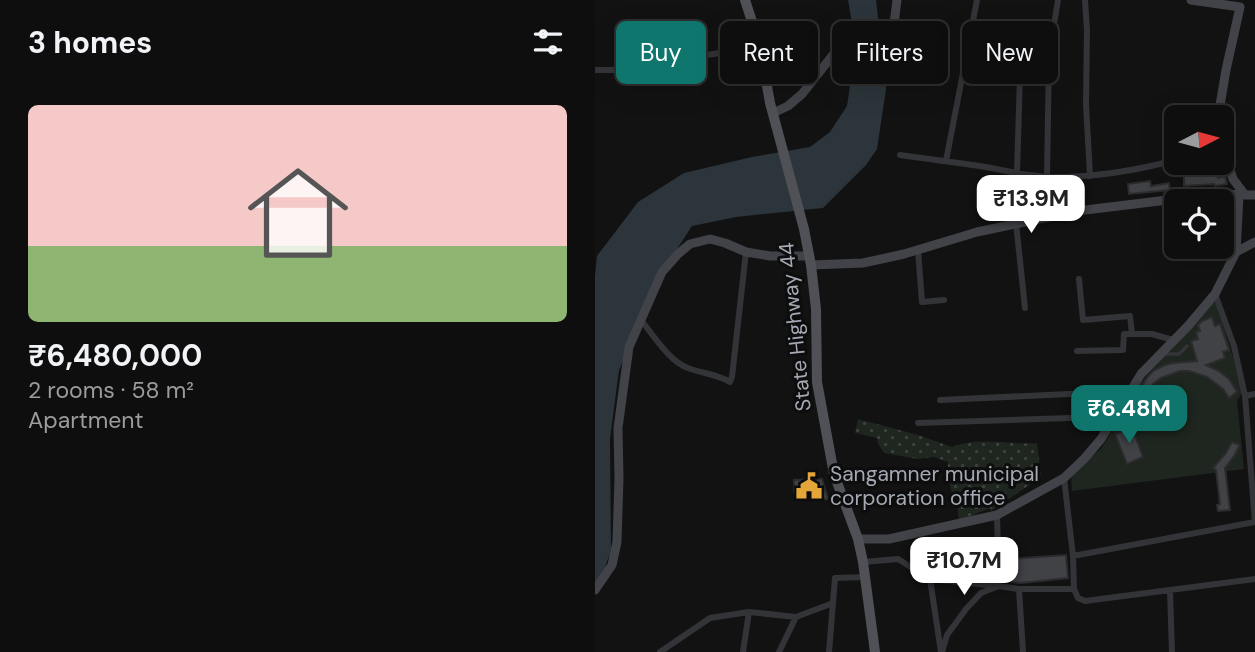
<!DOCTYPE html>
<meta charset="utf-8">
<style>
:root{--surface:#0e0e0e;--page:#1c1c1c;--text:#f1f3f6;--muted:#9b9c9e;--line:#2e2e2e;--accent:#0f766e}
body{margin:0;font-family:"DM Sans",sans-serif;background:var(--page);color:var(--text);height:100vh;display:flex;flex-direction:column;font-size:26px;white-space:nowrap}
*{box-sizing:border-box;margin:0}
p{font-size:23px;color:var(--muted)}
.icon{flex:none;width:38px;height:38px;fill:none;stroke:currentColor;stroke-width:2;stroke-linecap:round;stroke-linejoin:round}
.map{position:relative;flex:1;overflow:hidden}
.details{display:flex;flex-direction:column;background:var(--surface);width:595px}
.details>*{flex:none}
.banner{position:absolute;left:21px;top:21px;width:534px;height:63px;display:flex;gap:14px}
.needle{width:46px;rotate:84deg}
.tools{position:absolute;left:569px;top:105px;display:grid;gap:14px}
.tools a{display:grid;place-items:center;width:70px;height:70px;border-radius:10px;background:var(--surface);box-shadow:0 7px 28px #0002,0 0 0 2px var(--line);font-size:35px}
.price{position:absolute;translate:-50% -60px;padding:0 16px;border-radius:14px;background:#fff;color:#222;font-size:23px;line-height:46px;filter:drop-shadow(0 2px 4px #0008)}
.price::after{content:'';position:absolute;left:50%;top:42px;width:21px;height:16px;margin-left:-10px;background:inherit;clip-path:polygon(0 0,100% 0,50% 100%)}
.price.selected{background:var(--accent);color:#fff}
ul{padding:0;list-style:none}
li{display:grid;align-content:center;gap:14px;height:371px;padding:0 28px}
li span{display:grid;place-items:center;height:217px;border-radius:10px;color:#555}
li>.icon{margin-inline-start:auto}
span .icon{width:126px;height:126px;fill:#fffc;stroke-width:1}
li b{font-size:30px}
h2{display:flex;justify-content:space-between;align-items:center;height:84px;padding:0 28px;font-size:30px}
.chip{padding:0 24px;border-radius:10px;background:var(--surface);box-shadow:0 7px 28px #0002,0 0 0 2px var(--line);font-size:24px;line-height:63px}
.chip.selected{background:var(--accent);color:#fff}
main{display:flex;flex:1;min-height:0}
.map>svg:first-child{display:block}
.garden{fill:url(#garden-dots)}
.pitch{fill:#1f261f}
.water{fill:#2c353b}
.building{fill:#414246;stroke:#2c2c2f;stroke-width:2}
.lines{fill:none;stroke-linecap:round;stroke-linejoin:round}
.lane{stroke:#333438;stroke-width:3.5}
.street{stroke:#333438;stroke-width:6}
.secondary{stroke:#414348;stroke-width:9}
.primary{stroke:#4f5157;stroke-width:10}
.labels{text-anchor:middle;stroke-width:6;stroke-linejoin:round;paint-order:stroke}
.street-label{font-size:21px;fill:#a4a9b3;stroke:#0d0d0e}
.poi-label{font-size:21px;fill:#a4a9b3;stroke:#0d0d0e;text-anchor:start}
</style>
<main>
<section class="details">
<h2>3 homes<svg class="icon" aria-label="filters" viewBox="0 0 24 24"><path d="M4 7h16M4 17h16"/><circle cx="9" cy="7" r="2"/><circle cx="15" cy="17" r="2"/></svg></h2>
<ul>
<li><span style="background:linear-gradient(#f6c9c9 65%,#8fb573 0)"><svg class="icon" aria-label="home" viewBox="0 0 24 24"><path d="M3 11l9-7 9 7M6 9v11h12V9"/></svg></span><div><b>₹6,480,000</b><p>2 rooms · 58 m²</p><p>Apartment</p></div></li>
</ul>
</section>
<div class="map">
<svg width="660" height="652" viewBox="0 0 660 652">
<defs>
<pattern id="garden-dots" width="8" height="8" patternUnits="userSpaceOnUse" patternTransform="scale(1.75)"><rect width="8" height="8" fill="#1f261f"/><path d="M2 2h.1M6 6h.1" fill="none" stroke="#3d433d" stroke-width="1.8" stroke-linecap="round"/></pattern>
</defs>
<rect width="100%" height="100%" fill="#121213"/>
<path class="garden" d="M263,419l60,16 34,12c27,-11 57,-2 85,-4l4,34 -50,34 -1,-3 -31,13 -3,-27h-4l-4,-18v-14l-14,-5 -16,2 -34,-6 -6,-9 -1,-6 -22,-5z"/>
<path class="pitch" d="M614,303h8l26,88 -6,10 7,68 -172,22 -1,-20 30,-22 18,-29 1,-6 12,-21z"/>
<path class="water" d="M253,0h28l10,89 -9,60 -11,16 -43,43 -87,9 -44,9 -33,51 -40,93 -9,69 1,111 -13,38 -3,1v-313l2,-20 41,-54 46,-29 68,-16 58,-10 20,-15 17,-26 9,-61z"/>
<path class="building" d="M609,170v3l12,-3 2,8 7,-2 2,8 -12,2 -1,-2 -30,2v-10h6v-5z
M555,181l1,5 18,-3 1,7 -41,4 -1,-10z
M466,193l2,10 -32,5 -2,-11z
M617,317l3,9 5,-2 9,26 -6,2 2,6 -19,7 13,6 10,8 8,13 -8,6 -6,-9 -16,-12 -18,-6h-9l-19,7 -8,6 -11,15 -4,10 -2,11 -10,-2 1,-9 20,-31 6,-7 12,-6 8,-2 24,-2 -6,-20 7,-2 -2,-7 4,-1 -2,-6 4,-4z
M537,427l11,30 -16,7 -12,-30z
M637,442l8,3 -6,11 -9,12 5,42 -12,1 -1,-6 3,-1 -4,-34 -3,-2 13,-15z
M227,479l6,20 -22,1 -1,-8h-11v-12z
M471,555l2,23 -47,5 -9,-1 -2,-23z"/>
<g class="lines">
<path class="lane" d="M567,354h17l8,-8"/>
<path class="street" d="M490,0l2,30 -1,74 4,72
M0,70h25l140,-24
M305,155c27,4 54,7 80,11 23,4 45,10 69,11 43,1 85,-6 127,-17
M351,161l31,-161
M422,173l3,-98
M452,177l2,-122 9,-55
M421,223l9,85
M323,250l4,52 22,-2
M484,279l4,41 47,-4 2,18
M620,294l19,52 11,50
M46,320c12,15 29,42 47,48 15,6 27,5 42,14l2,-5 14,-125
M482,351l46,-1 1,-16h28l21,6
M345,400l172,-8 16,2
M323,423l181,-6 13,5
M402,515l2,71 20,3h55l-1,-33 -9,-78
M478,556l182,-34 -10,-126 10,-2
M268,562l35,-3 32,20 11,73
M335,579l67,7
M424,589l4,63
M479,589l4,9 7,3 170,-22
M575,591l2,61
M65,652l50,-34 39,-6 47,5
M148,652l6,-40
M184,652l17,-35 37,-14
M234,652l6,-74 31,-1
M347,652l5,-17 19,-26 15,-16 18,-7"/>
<path class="secondary" d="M596,0l49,7 -14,63 -8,47
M178,113l15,-7 14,-12 38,-48 48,-17 6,-5 3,-24
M626,143l12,36 12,16
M641,252l3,-57
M216,265l52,-2 41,-9 73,-22 100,-21 140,-17 38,1
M263,539h31l108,-24 67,-37 20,-19 17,-20 40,-65 47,-48 27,-32 21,-42 19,-10
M0,590l17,-25 5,-23 2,-64 -1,-50 11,-81 33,-75 16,-18 12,-10 20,-5 15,4 21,9 24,4h39"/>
<path class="primary" d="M150,0l15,46 10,57 34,126 7,36 5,44 1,73 17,92 24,65 5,23 12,90"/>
</g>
<defs>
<g id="civic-bare" transform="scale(2.1)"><path d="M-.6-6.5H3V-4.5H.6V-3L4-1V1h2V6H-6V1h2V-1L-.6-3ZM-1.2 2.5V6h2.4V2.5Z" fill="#e5a639" stroke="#0d0d0e" stroke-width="2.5" paint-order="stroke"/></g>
</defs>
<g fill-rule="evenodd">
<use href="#civic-bare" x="214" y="486"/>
</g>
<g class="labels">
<g class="street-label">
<text transform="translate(200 327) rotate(-96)" y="7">State Highway 44</text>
</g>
<g class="poi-label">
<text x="235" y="481">Sangamner municipal<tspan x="235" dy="24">corporation office</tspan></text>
</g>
</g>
</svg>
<div class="tools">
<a><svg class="needle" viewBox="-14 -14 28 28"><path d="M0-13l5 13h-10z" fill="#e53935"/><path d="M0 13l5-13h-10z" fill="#9b9c9e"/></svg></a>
<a><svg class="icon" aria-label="locate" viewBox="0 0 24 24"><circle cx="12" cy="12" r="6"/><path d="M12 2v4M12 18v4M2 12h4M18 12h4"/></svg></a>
</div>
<b class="price" style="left:436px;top:235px">₹13.9M</b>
<b class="price selected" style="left:534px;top:445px">₹6.48M</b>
<b class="price" style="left:369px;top:597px">₹10.7M</b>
<div class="banner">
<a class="chip selected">Buy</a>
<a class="chip">Rent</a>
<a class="chip">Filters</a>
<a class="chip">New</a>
</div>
</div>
</main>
